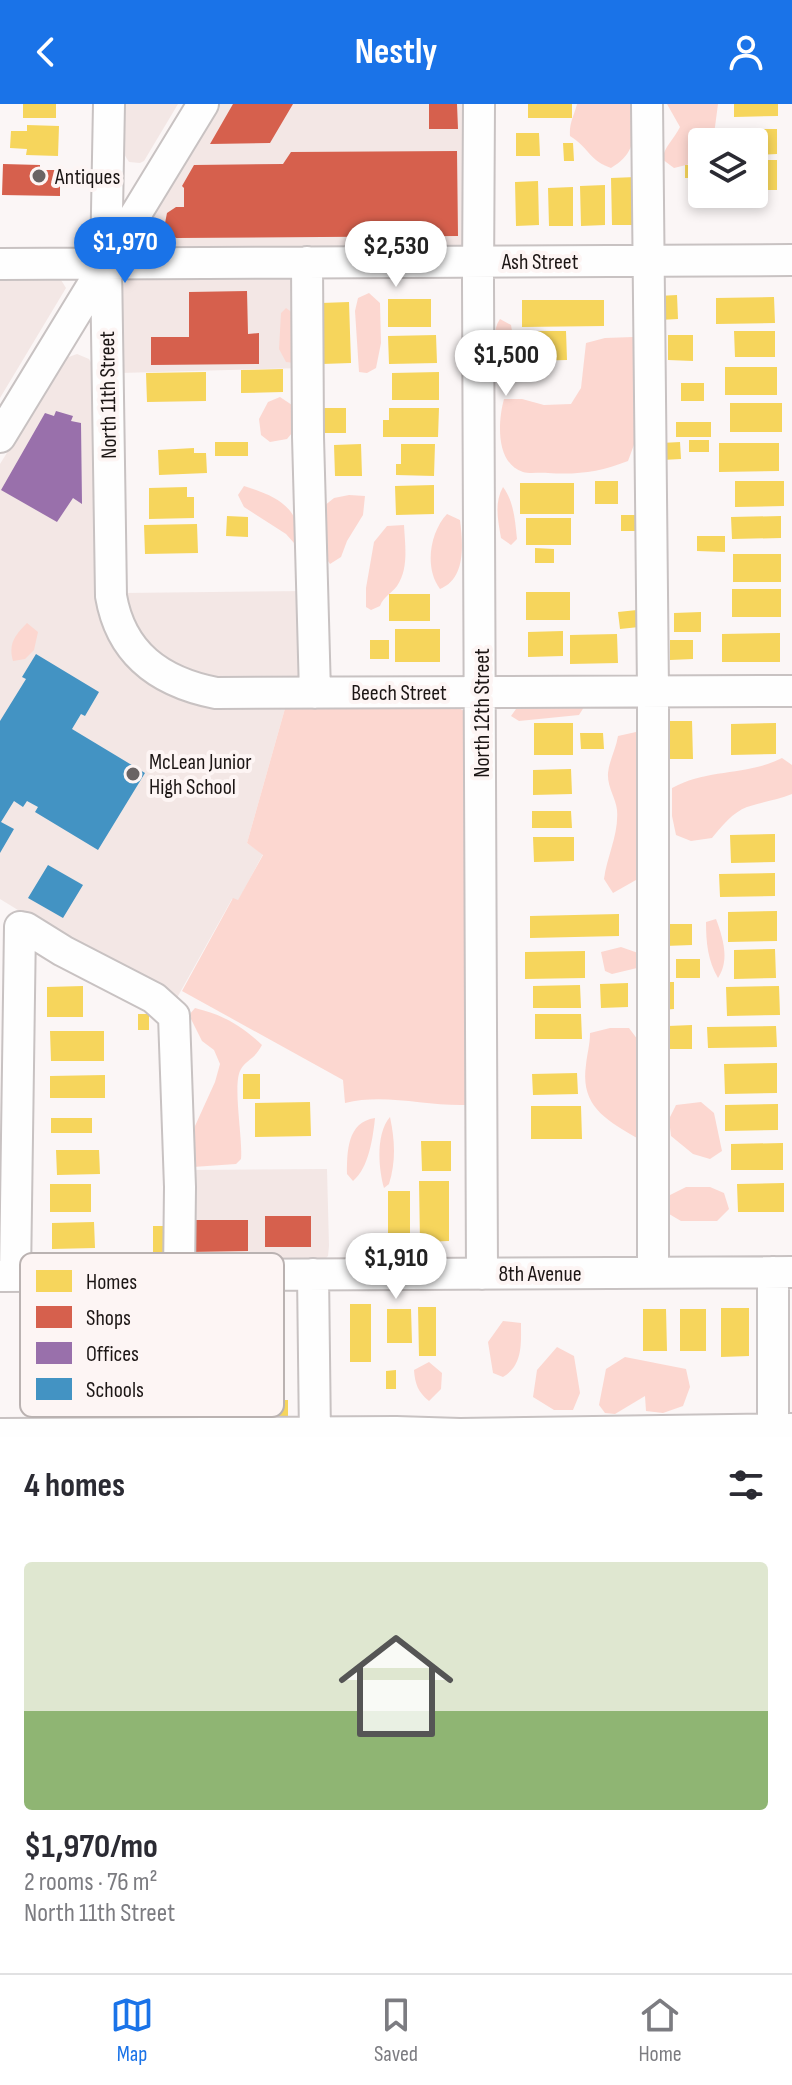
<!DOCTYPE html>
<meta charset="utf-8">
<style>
:root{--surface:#fff;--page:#f2f2f3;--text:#2b2b33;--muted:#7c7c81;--line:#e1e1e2;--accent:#1a73e8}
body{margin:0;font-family:"Sofia Sans Condensed",sans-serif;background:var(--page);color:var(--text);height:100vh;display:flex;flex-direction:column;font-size:30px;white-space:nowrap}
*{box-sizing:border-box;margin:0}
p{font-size:26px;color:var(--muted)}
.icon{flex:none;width:44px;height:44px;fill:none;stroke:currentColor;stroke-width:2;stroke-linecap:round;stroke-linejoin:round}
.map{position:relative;height:1333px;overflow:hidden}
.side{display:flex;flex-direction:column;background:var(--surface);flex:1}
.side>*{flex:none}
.tools{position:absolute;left:688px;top:24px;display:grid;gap:16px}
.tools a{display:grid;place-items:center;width:80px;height:80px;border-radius:8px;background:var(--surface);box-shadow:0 4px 12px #0003;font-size:40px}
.price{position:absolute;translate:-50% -68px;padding:0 18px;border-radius:28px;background:#fff;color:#222;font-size:26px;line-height:52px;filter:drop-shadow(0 2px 4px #0008)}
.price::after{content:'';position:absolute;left:50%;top:48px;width:24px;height:18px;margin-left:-12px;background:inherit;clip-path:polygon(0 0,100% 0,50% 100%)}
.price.on{background:var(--accent);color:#fff}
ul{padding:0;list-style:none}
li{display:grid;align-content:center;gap:16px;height:424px;padding:0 24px}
li span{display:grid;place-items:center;height:248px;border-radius:8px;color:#555}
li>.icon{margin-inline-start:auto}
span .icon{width:144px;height:144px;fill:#fffc;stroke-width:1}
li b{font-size:34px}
h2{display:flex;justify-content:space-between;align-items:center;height:96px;padding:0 24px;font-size:34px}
header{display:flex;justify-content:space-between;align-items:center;height:104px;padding:0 24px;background:var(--accent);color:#fff;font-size:36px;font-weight:700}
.dock{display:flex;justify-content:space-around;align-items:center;height:112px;border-top:2px solid var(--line);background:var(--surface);font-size:22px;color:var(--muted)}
.dock a{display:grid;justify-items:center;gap:4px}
.dock .on{color:var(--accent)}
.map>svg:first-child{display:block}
.built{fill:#f3e7e5}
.green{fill:#fcd7d0}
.homes{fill:#f6d55c}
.shops{fill:#d6604d}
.offices{fill:#9970ab}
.schools{fill:#4393c3}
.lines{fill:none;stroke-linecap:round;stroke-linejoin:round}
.minor-casing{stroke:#c8c2c2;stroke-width:34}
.minor{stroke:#fefefe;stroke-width:30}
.poi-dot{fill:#6a6464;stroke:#fdf5f4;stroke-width:3}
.labels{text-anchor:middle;stroke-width:8;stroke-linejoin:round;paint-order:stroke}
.poi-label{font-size:22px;fill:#1c1615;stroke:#fdf5f4;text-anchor:start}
.street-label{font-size:22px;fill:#1c1615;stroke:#fdf5f4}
.key{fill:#fdf5f4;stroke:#bab2b1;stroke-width:2}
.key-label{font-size:22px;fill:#1c1615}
</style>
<header><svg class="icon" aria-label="back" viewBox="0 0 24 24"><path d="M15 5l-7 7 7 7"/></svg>Nestly<svg class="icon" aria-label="person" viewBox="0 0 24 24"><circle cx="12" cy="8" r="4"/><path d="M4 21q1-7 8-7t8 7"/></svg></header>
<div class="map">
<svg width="792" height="1333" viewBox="0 0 792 1333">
<rect width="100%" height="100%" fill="#fbf6f6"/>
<path class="built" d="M123,0h55l-34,57 -4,2 -11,-1 -5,-8z
M218,0h247v138l-6,5h-316l-5,-10z
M294,172l9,92 -183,5 -1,-82 9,-14z
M0,174h56l5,2 5,8 -66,110z
M77,250l12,5 5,9 35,292 157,45 -39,138 16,11 -25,47 -6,-2 -59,106 -173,-106v-435l66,-106z
M307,487l-2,88 -89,1 -38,-11 -45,-35 -10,-41z
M327,1065l2,77 -1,10 -6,6 -136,-1 -2,-91z"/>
<path class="green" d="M577,0h57c-1,30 5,47 -23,64 -21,-7 -22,-20 -41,-32 -1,-13 4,-20 7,-32z
M667,0h51l-5,38h-11v19l-28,7 -12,-9c3,-13 12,-20 18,-32z
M369,189l11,10 1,40 -5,25 -9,5 -8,-1 -4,-61 3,-13z
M286,204l11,8 -3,47 -8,-1 -7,-13 2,-36z
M500,215l11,6 5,29 -7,22c-13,-14 -20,-41 -9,-57z
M633,233l8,23 -6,82 -7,19c-28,11 -51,14 -80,12 -8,-1 -18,1 -25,-1 -28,-9 -25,-51 -19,-73h18l22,6 27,-1 10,-16 5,-45 19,-5z
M280,293l15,10 2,20 -10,12 -17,3 -9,-7 -2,-16 9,-17z
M244,382c28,9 54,19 56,52l-6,5 -8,-9 -42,-27 -6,-12z
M503,383c11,15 12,33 14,52l-6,6 -10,-7c-3,-18 -7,-35 2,-51z
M349,391l16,1 -2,19 -16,26 -6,16 -11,7 -6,-9v-49l10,-8z
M447,410l13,6c3,24 6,59 -20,69 -16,-21 -10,-57 7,-75z
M404,421c1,20 5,44 -7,61 -6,8 -13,10 -17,20l-9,4 -5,-3v-19l8,-46 13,-16z
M27,519l11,9 -4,18 -9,9 -12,2c-5,-17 2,-26 14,-38z
M286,601h169l13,9v386l-3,5c-40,1 -81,-12 -120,-2l-2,-23 -161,-89 51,-93 5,2 25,-45 -16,-12z
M533,602l51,1 -5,8 -60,6 -8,-5 5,-7z
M636,628l9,25 -2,78 -7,45 -23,13 -9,-14c3,-23 15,-45 13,-69 -1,-12 -10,-23 -9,-37 1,-12 8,-24 10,-37z
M782,654l10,7v29c-15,6 -30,8 -45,13 -14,5 -26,20 -35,31l-21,3 -15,-6 -4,-19v-28c36,-20 75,-12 110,-30z
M716,815c7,19 14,41 2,59 -10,-17 -12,-35 -12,-56z
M621,843l20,7 -4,14 -25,6 -7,-3 -4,-19z
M195,904c28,7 46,17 67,37 -8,15 -15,14 -21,24 -9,14 2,69 0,90l-5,5 -43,3 -1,-28 3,-13 20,-44 5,-18 -6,-14 -12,-9 -13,-26z
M610,924h19l9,12 2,55 -3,43c-31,-18 -57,-32 -51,-73 1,-11 4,-20 4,-32z
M701,998l13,11 8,38 -12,8 -17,-5 -22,-18 -2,-17 7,-14z
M390,1013c5,24 6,44 -1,67l-5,4c-6,-21 -8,-55 6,-71z
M375,1014c-2,19 -6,50 -22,63l-6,-7c0,-22 0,-52 28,-56z
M686,1083h24l14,6 5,16 -12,12h-36l-17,-10 2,-14z
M503,1217l18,2c0,21 2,42 -18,54l-10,-4 -5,-31z
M557,1243l17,9 6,37 -7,17h-19l-21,-13 4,-27z
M625,1253l61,12 4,18 -7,19 -20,7 -17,-2 -1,-15 -30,18 -10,-1 -6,-8 7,-36z
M429,1258l13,11 -1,16 -12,12c-11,-9 -14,-17 -15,-31z"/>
<path class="homes" d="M23,0h33v14h-33z
M528,0h44v14h-44z
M734,0h44v12l-44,1z
M27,21l32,1 -1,30 -32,-1 1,-6 -17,-1 1,-17h16z
M723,25h54v25l-23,1v-13h-31z
M516,29h23l1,23h-24z
M563,39h10l1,18h-10z
M754,56h23v30h-23z
M685,61h17v13h-17z
M636,73l1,48h-25l-1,-47z
M538,77l1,44 -23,1 -1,-44z
M605,81v40l-24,1 -1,-40z
M573,83v39h-24l-1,-38z
M677,191l1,24 -19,1 -1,-24z
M774,193l1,26 -59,1v-26z
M388,195h43v28h-43z
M522,196h82v26l-82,1z
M349,198l2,61 -29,1 -1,-61z
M522,227h44l1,29 -45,1z
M734,227h41v26h-40z
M436,231l1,28 -48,1 -1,-28z
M668,231h25v26l-25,-1z
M725,263h52v28h-52z
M283,265v23l-42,1v-23z
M206,268v29l-59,1 -1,-29z
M439,268v28h-47v-27z
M681,279h23v18h-23z
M730,299h52v29h-52z
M321,304h25v25h-25z
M389,304h50l-1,29h-55v-17h6z
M676,318h35v15h-35z
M689,336h20v12h-20z
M215,338h33v14h-33z
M680,338l1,17 -19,1 -1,-17z
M719,339h60v28l-60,1z
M361,340l1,32h-27l-1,-31z
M401,340h34l-1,32 -38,-1v-11h5z
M194,344v5h12l1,20 -48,2 -1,-25z
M595,377h23v23h-23z
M735,377h49v25l-49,1z
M520,379h54v31h-54z
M434,381v29l-38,1 -1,-29z
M187,383v10h7v21l-45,1v-31z
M621,411h18v16h-18z
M227,412l21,1v20l-22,-1z
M781,412v22l-49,1 -1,-22z
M526,414h45v27h-45z
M197,420l1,29 -53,1 -1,-29z
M697,432h28v16l-28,-1z
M535,444l19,1v14h-19z
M733,450h48v28h-48z
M732,485h49v28h-49z
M526,488h44v28h-44z
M389,490h41v27h-41z
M637,506l2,17 -19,2 -2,-17z
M701,508v20h-27v-19z
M395,525h45v33h-45z
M563,527v25l-35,1v-25z
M780,529v29h-58v-28z
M617,530l1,29 -48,1v-29z
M370,536h19v19h-19z
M670,536h23v19l-23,1z
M666,617h26l1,38h-27z
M534,619h39v32h-39z
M776,619v31l-45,1v-31z
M580,629h23l1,16h-23z
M571,665l1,25 -39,1v-25z
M532,707h39l1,17h-40z
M775,730v28l-44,1 -1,-28z
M533,733h41v24l-40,1z
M775,769v23l-55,1 -1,-23z
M777,807v30l-49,1v-30z
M619,810v22l-89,2v-22z
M665,820h27v21l-27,1z
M775,845l1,29 -42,1v-29z
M585,847v27l-60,1v-27z
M676,855h24v19h-24z
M660,878h14v27l-13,1z
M628,879v24l-27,1 -1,-24z
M580,881l1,23h-48v-22z
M83,882v31h-36v-30z
M779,882l1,29 -53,1 -1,-29z
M138,910h11v16h-11z
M535,910h46l1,25h-47z
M692,921v24h-23l-1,-23z
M776,922l1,21 -69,1 -1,-21z
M50,927h54v30h-53z
M777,959v30l-52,1 -1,-30z
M577,969l1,21 -45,1 -1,-21z
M243,970h17v25h-17z
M105,971v23h-55v-22z
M310,998l1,34 -56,1v-34z
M778,1000v26l-53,1v-26z
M531,1002h50l1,33h-51z
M51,1014h41v15h-41z
M421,1037h30v30h-29z
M783,1039v27h-52v-26z
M56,1046h43l1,24 -43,1z
M419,1077h30v60l-29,1z
M784,1079v29h-46l-1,-28z
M50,1080h41v28h-41z
M388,1087h22v47h-22z
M94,1118l1,26 -43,1v-26z
M153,1122h19v26h-19z
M350,1200h21v58h-21z
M418,1203h18v49h-17z
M721,1204h28v48l-28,1z
M387,1205h24l1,34h-25z
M643,1205h23l1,42h-24z
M680,1205h26v42h-26z
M396,1266v19h-10v-18z
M262,1296h26v23h-26z"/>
<path class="shops" d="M233,0h60l-23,39 -60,1z
M429,0h28l1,25h-29z
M457,47l1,85 -282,2 -12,-10 3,-15 9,-6h8v-19l-2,-2 12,-21 89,-1 8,-12z
M3,60l37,1v5h20v26l-58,-1z
M247,187l1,43 11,-1v31l-108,1v-28h38v-45z
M265,1112h46v31h-46z
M189,1116h59v31l-59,1z"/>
<path class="offices" d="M56,307l17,5 -2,5 10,2 1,81 -9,-6 -16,24 -56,-32 44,-77 9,3z"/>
<path class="schools" d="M36,550l63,38 -14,24 -4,-2 -9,15 73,44 -47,77 -63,-38 3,-5 -11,-6 -4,6 -9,-6 -13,21 13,7 -14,24v-132l26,-42 -4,-2z
M48,761l35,20 -20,33 -35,-20z"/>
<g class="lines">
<g class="minor-casing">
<path id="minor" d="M109,0l-3,161 5,331c10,58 49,86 105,97l576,-2
M479,0l-1,178 4,992
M647,0l6,587v582
M307,158l1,175 7,256
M0,160l792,-4
M0,333l203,-333
M20,823l6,1 37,23 91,47 20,18 6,171 -1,88
M313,1170l2,163
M0,1172l792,-4
M15,1172l5,-349
M0,1330l396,-2 64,2 332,-5
M773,1333v-165"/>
</g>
<use href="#minor" class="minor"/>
</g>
<g class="poi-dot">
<circle cx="39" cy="72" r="8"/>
<circle cx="133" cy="670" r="8"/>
</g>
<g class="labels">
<g class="poi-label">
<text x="55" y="80">Antiques</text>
<text x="149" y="665">McLean Junior<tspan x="149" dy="25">High School</tspan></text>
</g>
<g class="street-label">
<text x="540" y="165">Ash Street</text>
<text transform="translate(107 291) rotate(-91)" y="8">North 11th Street</text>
<text x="399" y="596">Beech Street</text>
<text transform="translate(481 609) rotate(-90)" y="8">North 12th Street</text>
<text x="540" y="1177">8th Avenue</text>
</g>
</g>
<rect x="20" y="1149" width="264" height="164" rx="12" class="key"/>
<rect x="36" y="1166" width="36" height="22" fill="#f6d55c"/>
<rect x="36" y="1202" width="36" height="22" fill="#d6604d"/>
<rect x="36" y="1238" width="36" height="22" fill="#9970ab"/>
<rect x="36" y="1274" width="36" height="22" fill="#4393c3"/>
<g class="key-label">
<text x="86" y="1185">Homes</text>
<text x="86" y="1221">Shops</text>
<text x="86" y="1257">Offices</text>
<text x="86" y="1293">Schools</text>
</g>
</svg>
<div class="tools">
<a><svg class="icon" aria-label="layers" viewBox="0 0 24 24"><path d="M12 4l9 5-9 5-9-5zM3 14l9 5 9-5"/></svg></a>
</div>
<b class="price on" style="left:125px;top:181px">$1,970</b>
<b class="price" style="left:396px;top:185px">$2,530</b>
<b class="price" style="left:506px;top:294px">$1,500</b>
<b class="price" style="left:396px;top:1197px">$1,910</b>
</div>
<section class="side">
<h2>4 homes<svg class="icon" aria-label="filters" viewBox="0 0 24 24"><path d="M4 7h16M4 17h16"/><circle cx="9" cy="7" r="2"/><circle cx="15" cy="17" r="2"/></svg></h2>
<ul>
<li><span style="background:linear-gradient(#dfe7d0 60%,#8fb573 0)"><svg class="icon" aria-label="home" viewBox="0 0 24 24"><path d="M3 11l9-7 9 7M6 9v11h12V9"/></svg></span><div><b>$1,970/mo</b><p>2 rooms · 76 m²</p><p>North 11th Street</p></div></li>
</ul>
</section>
<nav class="dock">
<a class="on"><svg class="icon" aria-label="map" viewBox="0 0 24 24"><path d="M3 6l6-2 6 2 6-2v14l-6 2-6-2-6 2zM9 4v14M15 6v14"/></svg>Map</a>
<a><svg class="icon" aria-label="saved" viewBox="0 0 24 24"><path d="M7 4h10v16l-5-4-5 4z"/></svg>Saved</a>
<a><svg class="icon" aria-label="home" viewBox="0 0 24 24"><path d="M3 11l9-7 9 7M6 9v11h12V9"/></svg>Home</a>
</nav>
